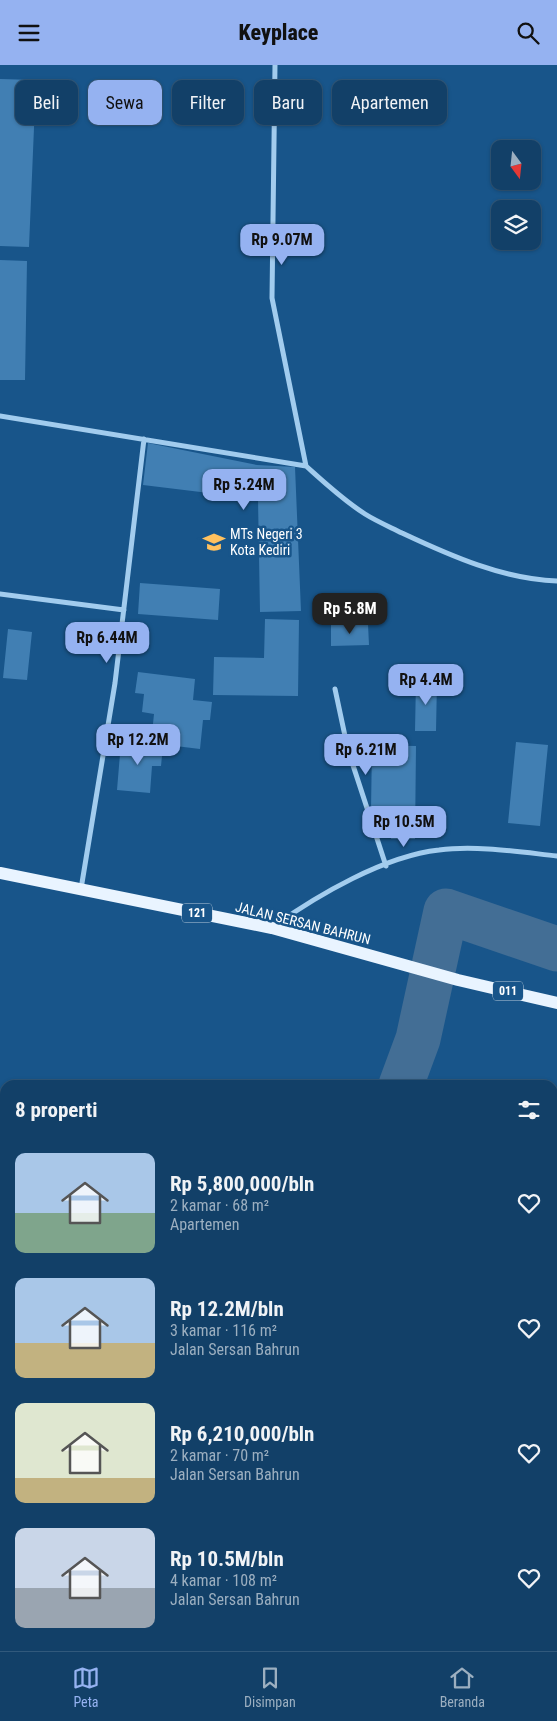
<!DOCTYPE html>
<html lang="id">
<meta charset="utf-8">
<style>
:root{--surface:#124068;--page:#1f4b71;--text:#f1f3f6;--muted:#9cafc0;--line:#31597c;--accent:#95b2f1}
body{margin:0;font-family:"Roboto Condensed",sans-serif;background:var(--page);color:var(--text);height:100vh;display:flex;flex-direction:column;font-size:19px;white-space:nowrap}
*{box-sizing:border-box;margin:0}
p{font-size:16px;color:var(--muted)}
.icon{flex:none;width:28px;height:28px;fill:none;stroke:currentColor;stroke-width:2;stroke-linecap:round;stroke-linejoin:round}
.map{position:relative;flex:1;overflow:hidden}
.details{position:absolute;left:0px;top:1015px;width:558px;height:571px;display:flex;flex-direction:column;background:var(--surface);border-radius:15px 15px 0 0;box-shadow:0 1px 4px #0004,0 0 0 1px var(--line)}
.details>*{flex:none}
.top-card{position:absolute;left:15px;top:15px;width:528px;height:45px;display:flex;gap:10px}
.needle{width:32px;rotate:165deg}
.buttons{position:absolute;left:491px;top:75px;display:grid;gap:10px}
.buttons a{display:grid;place-items:center;width:50px;height:50px;border-radius:10px;background:var(--surface);box-shadow:0 1px 4px #0004,0 0 0 1px var(--line);font-size:25px}
.price{position:absolute;translate:-50% -42px;padding:0 11px;border-radius:10px;background:var(--accent);color:#111;font-size:16px;line-height:32px;filter:drop-shadow(0 1px 2px #0008)}
.price::after{content:'';position:absolute;left:50%;top:30px;width:15px;height:11px;margin-left:-8px;background:inherit;clip-path:polygon(0 0,100% 0,50% 100%)}
.price.active{background:#222;color:#fff}
ul{padding:0;list-style:none}
li{display:flex;align-items:center;gap:15px;height:125px;padding:0 15px}
li span{display:grid;place-items:center;flex:none;width:140px;height:100px;border-radius:10px;color:#555}
li>.icon{margin-inline-start:auto}
span .icon{width:60px;height:60px;fill:#fffc;stroke-width:1}
li b{font-size:21px}
h2{display:flex;justify-content:space-between;align-items:center;height:60px;padding:0 15px;font-size:21px}
.pill{padding:0 18px;border-radius:10px;background:var(--surface);box-shadow:0 1px 4px #0004,0 0 0 1px var(--line);font-size:18px;line-height:45px}
.pill.active{background:var(--accent);color:#111}
header{display:flex;justify-content:space-between;align-items:center;height:65px;padding:0 15px;background:var(--accent);color:#111;font-size:22px;font-weight:800}
.dock{display:flex;justify-content:space-around;align-items:center;height:70px;border-top:1px solid var(--line);background:var(--surface);font-size:14px;color:var(--muted)}
.dock a{display:grid;justify-items:center;gap:2px}
.dock .active{color:var(--accent)}
.map>svg:first-child{display:block}
.lines{fill:none;stroke-linecap:round;stroke-linejoin:round}
.river{stroke:#436e95;stroke-width:45}
.building{fill:#417fb3}
.minor{stroke:#a2ccee;stroke-width:5}
.primary{stroke:#e9f4ff;stroke-width:12}
.labels{text-anchor:middle;stroke-width:5;stroke-linejoin:round;paint-order:stroke}
.shield{fill:#18558a;stroke:#baccdc;stroke-width:1}
.shield-label{font-size:12px;font-weight:bold;fill:#fff}
.poi-label{font-size:14px;fill:#fff;stroke:#18558a;text-anchor:start}
.street-label{font-size:14px;fill:#fff;stroke:#18558a}
</style>
<header><svg class="icon" aria-label="menu" viewBox="0 0 24 24"><path d="M4 6h16M4 12h16M4 18h16"/></svg>Keyplace<svg class="icon" aria-label="search" viewBox="0 0 24 24"><circle cx="10" cy="10" r="6"/><path d="M15 15l6 6"/></svg></header>
<div class="map">
<svg width="557" height="1586" viewBox="0 0 557 1586">
<rect width="100%" height="100%" fill="#18558a"/>
<g class="lines">
<path class="river" d="M401,1020l17,-46 28,-128 111,38
M236,1586v-5"/>
</g>
<path class="building" d="M0,14l36,1 -7,167 -29,-1z
M0,195l27,1 -2,119h-25z
M148,378l109,22 38,2 6,144 -41,1 -2,-113 -115,-14z
M140,518l80,6 -2,31 -80,-6z
M265,554l34,1 -1,76 -85,-1 1,-38 50,1z
M331,559h37l1,21 -38,1z
M8,564l24,3 -5,48 -24,-2z
M138,607l57,7 -2,21 19,2 -2,18h-7l-3,29 -49,-6 3,-29 -12,-2 2,-18 -9,-1z
M416,615l21,1 -1,50h-21z
M121,677l42,4 -2,20h-9l-2,27 -33,-3z
M516,677l32,3 -8,81 -32,-3z
M372,680l44,1 -1,93h-24l1,-28h-21z"/>
<g class="lines">
<path class="minor" d="M275,0l-3,233 34,168
M0,351l306,50c19,17 37,34 59,48 11,7 25,13 37,19 49,23 101,46 155,48
M0,529l124,16
M335,624l13,61 38,116
M81,824l34,-206 29,-244
M274,861c44,-31 110,-70 165,-76 37,-5 81,2 118,6
M0,1140l5,1
M552,1512h5
M0,1522h5
M211,1586v-5"/>
<path class="primary" d="M0,808l272,55 186,52 99,23"/>
</g>
<defs>
<g id="school-bare" transform="scale(1.725)"><path d="M0-5L7-2L0 1L-7-2ZM-4 1L0 2.5L4 1V4Q0 6-4 4Z" fill="#ffc15f" stroke="#18558a" stroke-width="2.5" paint-order="stroke"/></g>
</defs>
<g fill-rule="evenodd">
<use href="#school-bare" x="214" y="477"/>
</g>
<g class="labels">
<g class="shield">
<rect x="182" y="838.5" width="30" height="19" rx="4"/>
<rect x="493" y="916.5" width="30" height="19" rx="4"/>
</g>
<g class="shield-label">
<text x="197" y="852">121</text>
<text x="508" y="930">011</text>
</g>
<g class="poi-label">
<text x="230" y="474">MTs Negeri 3<tspan x="230" dy="16">Kota Kediri</tspan></text>
</g>
<g class="street-label">
<text transform="translate(303 858) rotate(14)" y="5">JALAN SERSAN BAHRUN</text>
</g>
</g>
</svg>
<div class="buttons">
<a><svg class="needle" viewBox="-14 -14 28 28"><path d="M0-13l5 13h-10z" fill="#e53935"/><path d="M0 13l5-13h-10z" fill="#9cafc0"/></svg></a>
<a><svg class="icon" aria-label="layers" viewBox="0 0 24 24"><path d="M12 4l9 5-9 5-9-5zM3 14l9 5 9-5"/></svg></a>
</div>
<b class="price" style="left:282px;top:201px">Rp 9.07M</b>
<b class="price" style="left:244px;top:446px">Rp 5.24M</b>
<b class="price active" style="left:350px;top:570px">Rp 5.8M</b>
<b class="price" style="left:107px;top:599px">Rp 6.44M</b>
<b class="price" style="left:426px;top:641px">Rp 4.4M</b>
<b class="price" style="left:138px;top:701px">Rp 12.2M</b>
<b class="price" style="left:366px;top:711px">Rp 6.21M</b>
<b class="price" style="left:404px;top:783px">Rp 10.5M</b>
<div class="top-card">
<a class="pill">Beli</a>
<a class="pill active">Sewa</a>
<a class="pill">Filter</a>
<a class="pill">Baru</a>
<a class="pill">Apartemen</a>
</div>
<section class="details">
<h2>8 properti<svg class="icon" aria-label="filters" viewBox="0 0 24 24"><path d="M4 7h16M4 17h16"/><circle cx="9" cy="7" r="2"/><circle cx="15" cy="17" r="2"/></svg></h2>
<ul>
<li><span style="background:linear-gradient(#a9c7e8 60%,#7fa58c 0)"><svg class="icon" aria-label="home" viewBox="0 0 24 24"><path d="M3 11l9-7 9 7M6 9v11h12V9"/></svg></span><div><b>Rp 5,800,000/bln</b><p>2 kamar · 68 m²</p><p>Apartemen</p></div><svg class="icon" aria-label="heart" viewBox="0 0 24 24"><path d="M12 20l-8-8c-3-5 5-10 8-4 3-6 11-1 8 4z"/></svg></li>
<li><span style="background:linear-gradient(#a9c7e8 65%,#c2b280 0)"><svg class="icon" aria-label="home" viewBox="0 0 24 24"><path d="M3 11l9-7 9 7M6 9v11h12V9"/></svg></span><div><b>Rp 12.2M/bln</b><p>3 kamar · 116 m²</p><p>Jalan Sersan Bahrun</p></div><svg class="icon" aria-label="heart" viewBox="0 0 24 24"><path d="M12 20l-8-8c-3-5 5-10 8-4 3-6 11-1 8 4z"/></svg></li>
<li><span style="background:linear-gradient(#dfe7d0 75%,#c2b280 0)"><svg class="icon" aria-label="home" viewBox="0 0 24 24"><path d="M3 11l9-7 9 7M6 9v11h12V9"/></svg></span><div><b>Rp 6,210,000/bln</b><p>2 kamar · 70 m²</p><p>Jalan Sersan Bahrun</p></div><svg class="icon" aria-label="heart" viewBox="0 0 24 24"><path d="M12 20l-8-8c-3-5 5-10 8-4 3-6 11-1 8 4z"/></svg></li>
<li><span style="background:linear-gradient(#c9d6e8 60%,#9aa5b1 0)"><svg class="icon" aria-label="home" viewBox="0 0 24 24"><path d="M3 11l9-7 9 7M6 9v11h12V9"/></svg></span><div><b>Rp 10.5M/bln</b><p>4 kamar · 108 m²</p><p>Jalan Sersan Bahrun</p></div><svg class="icon" aria-label="heart" viewBox="0 0 24 24"><path d="M12 20l-8-8c-3-5 5-10 8-4 3-6 11-1 8 4z"/></svg></li>
</ul>
</section>
</div>
<nav class="dock">
<a class="active"><svg class="icon" aria-label="map" viewBox="0 0 24 24"><path d="M3 6l6-2 6 2 6-2v14l-6 2-6-2-6 2zM9 4v14M15 6v14"/></svg>Peta</a>
<a><svg class="icon" aria-label="saved" viewBox="0 0 24 24"><path d="M7 4h10v16l-5-4-5 4z"/></svg>Disimpan</a>
<a><svg class="icon" aria-label="home" viewBox="0 0 24 24"><path d="M3 11l9-7 9 7M6 9v11h12V9"/></svg>Beranda</a>
</nav>
